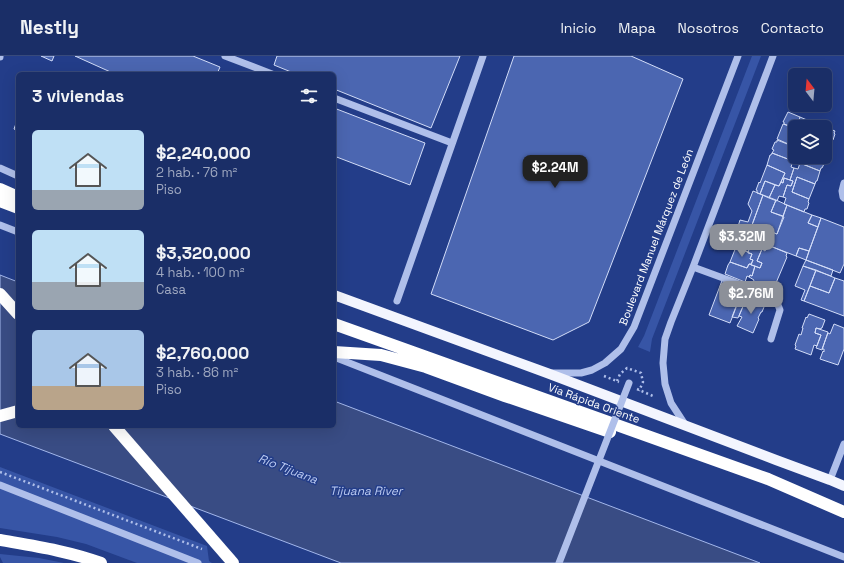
<!DOCTYPE html>
<html lang="es">
<meta charset="utf-8">
<style>
:root{--surface:#1a2e67;--page:#23366d;--text:#f1f3f6;--muted:#9fa8c0;--line:#384a7b;--accent:#8c9099}
body{margin:0;font-family:"Space Grotesk",sans-serif;background:var(--page);color:var(--text);height:100vh;display:flex;flex-direction:column;font-size:15px;white-space:nowrap}
*{box-sizing:border-box;margin:0}
p{font-size:13px;color:var(--muted)}
.icon{flex:none;width:22px;height:22px;fill:none;stroke:currentColor;stroke-width:2;stroke-linecap:round;stroke-linejoin:round}
.map{position:relative;flex:1;overflow:hidden}
.panel{position:absolute;left:16px;top:16px;width:320px;height:356px;display:flex;flex-direction:column;background:var(--surface);border-radius:6px;box-shadow:0 4px 16px #0002,0 0 0 1px var(--line)}
.panel>*{flex:none}
.needle{width:26px;rotate:344deg}
.controls{position:absolute;left:788px;top:12px;display:grid;gap:8px}
.controls a{display:grid;place-items:center;width:44px;height:44px;border-radius:6px;background:var(--surface);box-shadow:0 4px 16px #0002,0 0 0 1px var(--line);font-size:20px}
.price{position:absolute;translate:-50% -34px;padding:0 9px;border-radius:8px;background:var(--accent);color:#fff;font-size:13px;line-height:26px;filter:drop-shadow(0 1px 2px #0008)}
.price::after{content:'';position:absolute;left:50%;top:24px;width:12px;height:9px;margin-left:-6px;background:inherit;clip-path:polygon(0 0,100% 0,50% 100%)}
.price.selected{background:#222;color:#fff}
ul{padding:0;list-style:none}
li{display:flex;align-items:center;gap:12px;height:100px;padding:0 16px}
li span{display:grid;place-items:center;flex:none;width:112px;height:80px;border-radius:6px;color:#555}
li>.icon{margin-inline-start:auto}
span .icon{width:48px;height:48px;fill:#fffc;stroke-width:1}
li b{font-size:17px}
h2{display:flex;justify-content:space-between;align-items:center;height:48px;padding:0 16px;font-size:17px}
header{display:flex;align-items:center;gap:24px;box-sizing:border-box;height:56px;padding:0 20px;background:var(--surface);border-bottom:1px solid var(--line)}
header strong{font-size:19px}
nav{display:flex;gap:22px;margin-inline-start:auto;font-size:14px}
.map>svg:first-child{display:block}
.green{fill:#3755a6}
.water{fill:#394c84;stroke:#a3b7eb}
.building{fill:#4b66b1;stroke:#d3ddf8}
.lines{fill:none;stroke-linecap:round;stroke-linejoin:round}
.path{stroke:#afbfea;stroke-width:2.5;stroke-dasharray:2 3;stroke-linecap:butt}
.minor{stroke:#afbfea;stroke-width:7}
.major{stroke:#f3f5fe;stroke-width:10}
.highway{stroke:#fff;stroke-width:12}
.minor-bridge{stroke:#afbfea;stroke-width:7}
.highway-bridge{stroke:#fff;stroke-width:12}
.labels{text-anchor:middle;stroke-width:3;stroke-linejoin:round;paint-order:stroke}
.street-label{font-size:11px;fill:#fff;stroke:#233d89}
.water-label{font-size:12px;font-style:italic;fill:#bbcaf1;stroke:#233d89}
</style>
<header>
<strong>Nestly</strong>
<nav><a>Inicio</a><a>Mapa</a><a>Nosotros</a><a>Contacto</a></nav>
</header>
<div class="map">
<svg width="844" height="507" viewBox="0 0 844 507">
<rect width="100%" height="100%" fill="#233d89"/>
<path class="green" d="M752,0h9l-109,283 -2,13 -12,-5 6,-11z
M0,411l207,79 2,15 3,2h-75l-51,-19 -29,-7 -57,-9z
M0,498l39,4 25,5h-61l-3,-6z"/>
<path class="water" d="M0,219l18,7v144h316v-25l426,162h-419l-341,-129z"/>
<path class="building" d="M41,0h13l-2,5z
M75,0h118l27,11 -3,7h-102z
M277,0h183l-29,72 -97,-39v-15h-38l-22,-9z
M514,0h117l52,23 -94,243 -36,18 -122,-46z
M334,52l91,35 -15,42 -76,-29z
M788,56l12,5 -3,10h-2v1l-11,-4v-2h-1z
M800,61l7,3 -1,6 3,1h-12z
M18,62v13l-4,-2z
M815,67l20,8 -1,2 1,1 -2,6h-2l-1,3 -5,-2v-14h-11z
M783,68l12,4v19l-18,-8z
M777,84l18,7v8l-2,6 -21,-8 2,-3 -2,-1 3,-7h2z
M825,85l5,2 -5,14z
M772,97l21,8 -2,6 3,1 -4,12 -6,-2 -1,5 -2,-1 4,-9 -18,-8 3,-10h1z
M802,101h21l2,1 -2,3 2,1 -3,6h-1l-1,3 -20,-8z
M800,107l20,8 -3,10h-1l-1,3 -18,-7 -5,15 17,7 -1,3 1,1 -2,6h-2l-1,3 -20,-8 2,-6 -3,-1 4,-12 4,1 2,-5 -3,-1 4,-12 4,1z
M767,109l18,8 -6,13 -14,-5 -5,13 -3,-1v-3h-1l3,-8 1,1z
M797,121l18,7 -6,15 -17,-7z
M784,122l9,3 -2,5 -4,-1 -4,12 -4,-1 -2,5 -8,-3 6,-13 4,1 2,-4 2,1z
M765,125l10,4 -6,13 -9,-4z
M753,135l10,4 -11,30 25,9 10,-29 25,10 -4,8 10,4 -9,24 -10,-3 -3,8 -26,-10 3,-5 -11,-4 -2,5 -24,-9 4,-13 8,2 4,-11 -4,-7z
M763,139l13,5 -5,12 13,5 -7,17 -25,-9z
M776,144l11,5 -4,11 -12,-4z
M812,159l9,3 -3,9 -10,-4z
M821,162l23,9v37l-4,9 -34,-13z
M740,179l12,4 -4,13 -12,-5 2,-10h1z
M752,183l9,3 -2,6 3,1 -5,12 5,2 -2,5 -9,-3 2,-5 -3,-1 2,-5 -4,-1z
M768,189l19,8 -1,3 1,1 -11,26v1l-2,6h-1l-1,3 -20,-8 2,-5 -5,-3 1,-2 2,1 3,-10 5,2 2,-5 -5,-2 5,-12 3,2z
M736,191l16,7 -2,5 3,1 -2,4h-2l-2,4 -17,-6z
M799,192l10,3 -3,9 -10,-4z
M806,204l27,10 -2,6 -28,-10z
M730,206l17,6 2,-4 6,2 -3,10 -2,-1 -1,2 -2,-1 -2,6 -20,-8 3,-9z
M803,210l13,4 -12,31 -3,-1 4,-10 -10,-4z
M816,214l19,8 -6,15 -19,-7z
M723,222l21,9 -14,36 -21,-8z
M835,222l9,3v35l-40,-15 6,-15 19,7z
M750,235l14,6 -2,4 -5,-2 -4,8 -9,-3 -6,14 -6,-1 8,-21 8,2z
M764,241l2,1 -1,3 1,1 -4,10h-1l-3,6 1,1 -6,14 -16,-7 5,-9 -3,-1 5,-12 9,3 4,-8 5,2z
M809,258l16,6 -3,8h-1v1l-5,-1 -1,5 6,2 -4,11 -3,-1 -3,10 -16,-6 1,-3 -1,-1 4,-11 2,1 2,-7h-1l4,-11 1,1z
M834,268l10,4v21l-6,16 -18,-6 3,-8 1,1v-3h-2l6,-16 2,1z
M816,272l12,4 -6,18 -6,-2 5,-13 -6,-2z"/>
<g class="lines">
<path class="path" d="M604,320l15,6
M617,325l3,-7 7,-6 14,5 2,9 -4,9
M637,333l16,7
M0,416l202,77"/>
<path class="minor" d="M225,0l47,18
M0,1v-1
M334,42l118,45
M0,112l18,8
M844,127l-2,8 1,6 1,1
M0,169l18,7
M693,211l41,15 42,18 4,10 -9,29
M397,245l86,-245
M334,301l510,200
M552,317h29l11,-3 13,-7 16,-14 13,-22 104,-271
M686,370l-15,-23 -6,-19 -2,-21 2,-24 6,-17 22,-55 80,-211
M830,424l14,-36
M0,429l198,78"/>
<path class="major" d="M334,239l213,78 229,87 54,20 14,6"/>
<path class="highway" d="M0,133l18,8
M0,145l18,7
M0,238l18,20
M334,268l434,155 76,33
M334,296l47,3 45,12 79,29 105,36
M0,360l18,-5
M0,484c34,6 68,11 101,23"/>
<path class="minor-bridge" d="M559,507l70,-180"/>
<path class="highway-bridge" d="M114,370l119,137"/>
</g>
<g class="labels">
<g class="street-label">
<text transform="translate(656 181) rotate(-69)" y="4">Boulevard Manuel Márquez de León</text>
<text transform="translate(594 347) rotate(20)" y="4">Vía Rápida Oriente</text>
</g>
<g class="water-label">
<text transform="translate(288 413) rotate(21)" y="4">Río Tijuana</text>
<text x="366" y="439">Tijuana River</text>
</g>
</g>
</svg>
<div class="controls">
<a><svg class="needle" viewBox="-14 -14 28 28"><path d="M0-13l5 13h-10z" fill="#e53935"/><path d="M0 13l5-13h-10z" fill="#9fa8c0"/></svg></a>
<a><svg class="icon" aria-label="layers" viewBox="0 0 24 24"><path d="M12 4l9 5-9 5-9-5zM3 14l9 5 9-5"/></svg></a>
</div>
<b class="price selected" style="left:555px;top:133px">$2.24M</b>
<b class="price" style="left:742px;top:202px">$3.32M</b>
<b class="price" style="left:751px;top:259px">$2.76M</b>
<section class="panel">
<h2>3 viviendas<svg class="icon" aria-label="filters" viewBox="0 0 24 24"><path d="M4 7h16M4 17h16"/><circle cx="9" cy="7" r="2"/><circle cx="15" cy="17" r="2"/></svg></h2>
<ul>
<li><span style="background:linear-gradient(#bfe0f5 75%,#9aa5b1 0)"><svg class="icon" aria-label="home" viewBox="0 0 24 24"><path d="M3 11l9-7 9 7M6 9v11h12V9"/></svg></span><div><b>$2,240,000</b><p>2 hab. · 76 m²</p><p>Piso</p></div></li>
<li><span style="background:linear-gradient(#bfe0f5 65%,#9aa5b1 0)"><svg class="icon" aria-label="home" viewBox="0 0 24 24"><path d="M3 11l9-7 9 7M6 9v11h12V9"/></svg></span><div><b>$3,320,000</b><p>4 hab. · 100 m²</p><p>Casa</p></div></li>
<li><span style="background:linear-gradient(#a9c7e8 70%,#b9a48a 0)"><svg class="icon" aria-label="home" viewBox="0 0 24 24"><path d="M3 11l9-7 9 7M6 9v11h12V9"/></svg></span><div><b>$2,760,000</b><p>3 hab. · 86 m²</p><p>Piso</p></div></li>
</ul>
</section>
</div>
